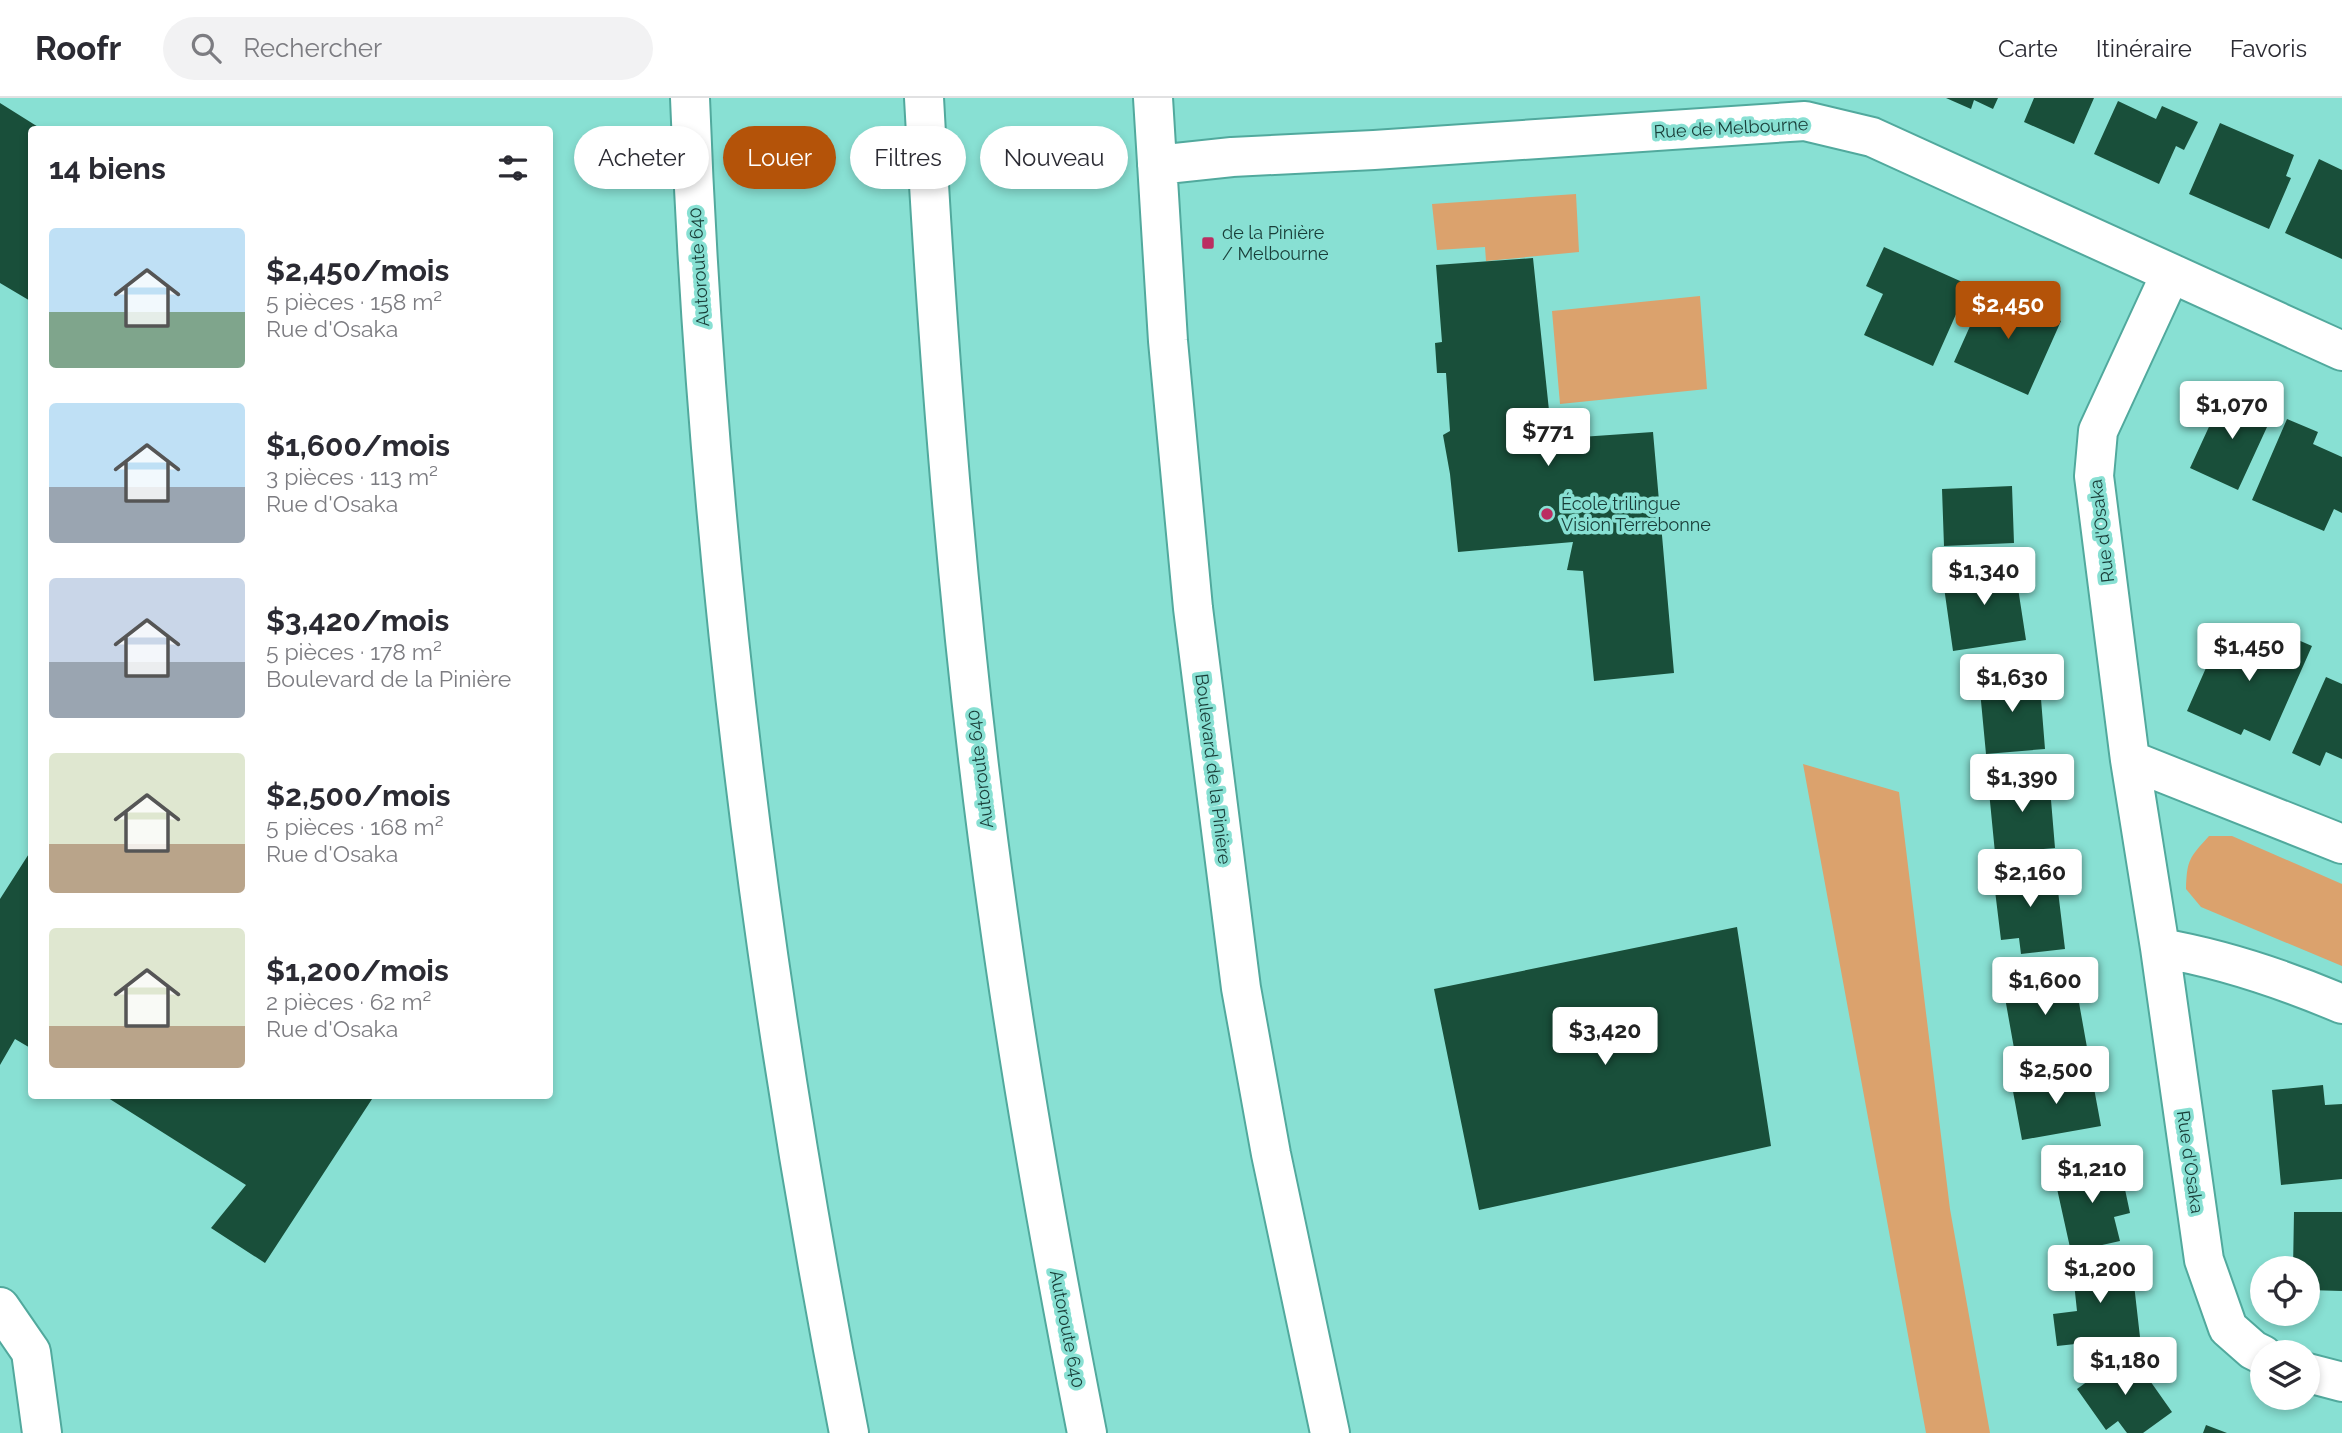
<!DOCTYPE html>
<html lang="fr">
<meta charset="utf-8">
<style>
:root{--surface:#fff;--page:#f2f2f3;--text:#2b2b33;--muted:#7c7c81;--line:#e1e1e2;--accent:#b45309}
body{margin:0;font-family:Raleway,sans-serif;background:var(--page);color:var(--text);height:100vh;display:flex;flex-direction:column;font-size:26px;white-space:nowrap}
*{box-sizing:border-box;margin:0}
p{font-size:23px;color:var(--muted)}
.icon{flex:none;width:38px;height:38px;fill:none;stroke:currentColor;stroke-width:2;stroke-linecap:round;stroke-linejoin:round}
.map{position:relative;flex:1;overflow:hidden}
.details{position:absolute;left:28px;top:28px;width:525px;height:973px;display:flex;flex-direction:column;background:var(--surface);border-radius:7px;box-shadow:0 4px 10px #0003}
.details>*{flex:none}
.hud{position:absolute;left:574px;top:28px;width:665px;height:63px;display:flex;gap:14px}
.tools{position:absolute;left:2250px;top:1158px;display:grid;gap:14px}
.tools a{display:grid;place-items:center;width:70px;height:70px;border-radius:50%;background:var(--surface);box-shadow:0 4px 10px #0003;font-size:35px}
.price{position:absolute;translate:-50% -60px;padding:0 16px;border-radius:7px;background:#fff;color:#222;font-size:23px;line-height:46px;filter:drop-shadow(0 2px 4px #0008)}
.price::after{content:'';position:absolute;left:50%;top:42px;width:21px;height:16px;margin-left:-10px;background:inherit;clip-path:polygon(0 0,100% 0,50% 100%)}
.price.current{background:var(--accent);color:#fff}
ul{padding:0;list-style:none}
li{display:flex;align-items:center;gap:21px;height:175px;padding:0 21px}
li span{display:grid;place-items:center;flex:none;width:196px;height:140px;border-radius:7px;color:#555}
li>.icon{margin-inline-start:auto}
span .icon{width:84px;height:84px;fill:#fffc;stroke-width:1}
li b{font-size:30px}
h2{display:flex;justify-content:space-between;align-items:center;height:84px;padding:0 21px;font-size:30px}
.pill{padding:0 24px;border-radius:32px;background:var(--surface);box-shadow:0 4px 10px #0003;font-size:24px;line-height:63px}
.pill.current{background:var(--accent);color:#fff}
header{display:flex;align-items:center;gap:42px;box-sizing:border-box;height:98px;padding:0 35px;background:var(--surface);border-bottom:2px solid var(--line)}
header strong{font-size:33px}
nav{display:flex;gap:38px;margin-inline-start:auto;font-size:24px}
.search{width:490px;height:63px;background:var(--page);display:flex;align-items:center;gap:18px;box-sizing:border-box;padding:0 24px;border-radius:38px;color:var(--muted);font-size:26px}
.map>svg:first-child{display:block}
.green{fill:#dba26d}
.building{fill:#194f3a}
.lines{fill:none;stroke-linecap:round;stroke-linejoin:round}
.minor-casing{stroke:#51a99d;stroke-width:42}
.highway-casing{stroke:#51a99d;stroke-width:42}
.minor{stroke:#fff;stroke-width:38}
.highway{stroke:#fff;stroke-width:38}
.poi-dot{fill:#bb2e61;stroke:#88e0d3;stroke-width:2.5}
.labels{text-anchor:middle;stroke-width:7;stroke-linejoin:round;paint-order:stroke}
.street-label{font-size:18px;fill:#193e39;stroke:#88e0d3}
.poi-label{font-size:18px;fill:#193e39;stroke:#88e0d3;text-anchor:start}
</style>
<header>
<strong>Roofr</strong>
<div class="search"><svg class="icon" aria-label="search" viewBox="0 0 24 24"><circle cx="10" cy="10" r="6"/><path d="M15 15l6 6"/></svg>Rechercher</div>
<nav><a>Carte</a><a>Itinéraire</a><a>Favoris</a></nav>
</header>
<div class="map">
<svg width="2342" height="1335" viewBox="0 0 2342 1335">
<rect width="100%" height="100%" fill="#88e0d3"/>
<path class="green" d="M1576,96l3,58 -93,9 -1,-14 -48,3 -5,-46z
M1700,198l7,93 -147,15 -8,-93z
M1803,666l96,28 51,417 40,224h-64z
M2209,738h23l110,48v82l-141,-59 -15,-18c1,-29 3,-31 23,-53z"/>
<path class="building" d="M1946,0h52l-5,11 -19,-9 -3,9z
M2034,0h60l-20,46 -50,-22z
M2118,3l38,18 6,-13 36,16 -14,28 -8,-4 -17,38 -65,-30z
M0,5l43,27h-11v172l-32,-19z
M2220,25l74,32 -8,21 5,2 -22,51 -80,-35z
M2319,61l23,11v89l-57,-26z
M1884,149l85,38 -36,81 -69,-31 19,-41 -17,-8z
M1533,160l19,181 101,-7 21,241 -80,8 -11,-110 -16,-1 6,-28 -115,10 -8,-78 -7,-39 7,-4 -4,-58h-9l-2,-30 7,-1 -6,-77z
M1987,190l74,33 -33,74 -74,-33z
M2225,294l48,22 -35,76 -48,-22z
M2287,321l31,13 -5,12 29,13v56l-8,-4 -10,22 -72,-31z
M2012,388l2,57 -70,3 -2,-57z
M2014,464l12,78 -73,11 -11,-78z
M2224,529l51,22 7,-16 30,13 -42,95 -26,-12 -3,6 -54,-24z
M2039,576l6,75 -59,5 -7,-74z
M2326,579l16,7v75l-16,-7 -6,14 -28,-13z
M2049,678l6,72 -60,5 -7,-72z
M32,751v200l-17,-10 -15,26v-166z
M2055,768l10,83 -44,5 -2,-16 -18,2 -8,-66z
M1737,829l34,219 -292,64 -45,-221z
M2073,871l15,84 -71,12 -15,-84z
M2091,974l10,54 -79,14 -10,-54z
M2323,987l2,20 17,-1v75l-61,6 -9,-95z
M105,998h269l-109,167 -54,-35 35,-43z
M2119,1063l11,52 -16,4 6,24 -49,11 -17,-77z
M2294,1114h48v79l-34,-1v-21h-15z
M2131,1160l9,79 -83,9 -4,-32 24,-3 -5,-47z
M2129,1253l43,61 -29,21h-16l-9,-12 -12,9 -29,-41z
M2206,1327l21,8h-24z"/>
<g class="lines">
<g class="minor-casing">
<path id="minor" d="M1153,0l15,243 25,267 48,380 30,166 59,279
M1157,67l75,-8 142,-7 431,-29 67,16 470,214
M2170,177l-72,156 -4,45 36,284 30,188 44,312 24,68 25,22 10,5
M2130,662l212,84
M2160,850c64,11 123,31 182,56
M0,1209l31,45 11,81
M2308,1275l34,9"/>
</g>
<g class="highway-casing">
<path id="highway" d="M690,0c17,448 73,895 159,1335
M924,0c15,273 36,545 74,815 24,174 55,347 89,520"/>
</g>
<use href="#minor" class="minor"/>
<use href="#highway" class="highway"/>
</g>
<g class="poi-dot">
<rect x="1201" y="138" width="14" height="14" rx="3.5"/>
<circle cx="1547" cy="416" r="7"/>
</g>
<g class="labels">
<g class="street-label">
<text transform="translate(1731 30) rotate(-3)" y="6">Rue de Melbourne</text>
<text transform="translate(699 169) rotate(-94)" y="6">Autoroute 640</text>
<text transform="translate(2102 433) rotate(-97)" y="6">Rue d'Osaka</text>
<text transform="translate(980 671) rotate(-97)" y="6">Autoroute 640</text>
<text transform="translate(1213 671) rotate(83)" y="6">Boulevard de la Pinière</text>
<text transform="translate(2190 1064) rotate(82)" y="6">Rue d'Osaka</text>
<text transform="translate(1067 1231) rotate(79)" y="6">Autoroute 640</text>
</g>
<g class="poi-label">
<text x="1222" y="141">de la Pinière<tspan x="1222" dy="21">/ Melbourne</tspan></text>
<text x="1561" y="412">École trilingue<tspan x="1561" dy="21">Vision Terrebonne</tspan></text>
</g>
</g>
</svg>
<div class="tools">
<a><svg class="icon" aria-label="locate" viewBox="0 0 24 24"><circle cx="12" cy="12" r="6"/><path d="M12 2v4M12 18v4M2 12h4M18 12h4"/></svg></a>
<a><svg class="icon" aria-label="layers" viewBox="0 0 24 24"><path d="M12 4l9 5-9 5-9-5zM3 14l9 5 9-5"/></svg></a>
</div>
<b class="price current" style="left:2008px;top:243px">$2,450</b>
<b class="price" style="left:2232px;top:343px">$1,070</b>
<b class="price" style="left:1548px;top:370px">$771</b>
<b class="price" style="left:1984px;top:509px">$1,340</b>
<b class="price" style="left:2249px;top:585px">$1,450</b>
<b class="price" style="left:2012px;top:616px">$1,630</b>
<b class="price" style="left:2022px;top:716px">$1,390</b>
<b class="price" style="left:2030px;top:811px">$2,160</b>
<b class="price" style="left:2045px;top:919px">$1,600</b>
<b class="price" style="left:1605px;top:969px">$3,420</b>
<b class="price" style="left:2056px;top:1008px">$2,500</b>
<b class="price" style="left:2092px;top:1107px">$1,210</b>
<b class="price" style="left:2100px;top:1207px">$1,200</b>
<b class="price" style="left:2125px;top:1299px">$1,180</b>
<div class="hud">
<a class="pill">Acheter</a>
<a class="pill current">Louer</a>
<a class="pill">Filtres</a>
<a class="pill">Nouveau</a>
</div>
<section class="details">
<h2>14 biens<svg class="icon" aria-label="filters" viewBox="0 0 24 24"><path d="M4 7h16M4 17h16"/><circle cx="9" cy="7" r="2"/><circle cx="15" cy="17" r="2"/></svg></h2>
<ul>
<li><span style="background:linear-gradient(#bfe0f5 60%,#7fa58c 0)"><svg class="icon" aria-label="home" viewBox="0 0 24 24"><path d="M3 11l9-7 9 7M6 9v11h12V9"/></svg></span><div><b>$2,450/mois</b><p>5 pièces · 158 m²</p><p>Rue d'Osaka</p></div></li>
<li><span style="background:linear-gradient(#bfe0f5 60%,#9aa5b1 0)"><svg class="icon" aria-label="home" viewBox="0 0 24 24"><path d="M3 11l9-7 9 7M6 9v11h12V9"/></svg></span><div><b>$1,600/mois</b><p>3 pièces · 113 m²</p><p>Rue d'Osaka</p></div></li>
<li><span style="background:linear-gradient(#c9d6e8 60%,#9aa5b1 0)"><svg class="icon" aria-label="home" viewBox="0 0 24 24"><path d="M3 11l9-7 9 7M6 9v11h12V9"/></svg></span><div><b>$3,420/mois</b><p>5 pièces · 178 m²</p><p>Boulevard de la Pinière</p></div></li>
<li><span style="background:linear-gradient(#dfe7d0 65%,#b9a48a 0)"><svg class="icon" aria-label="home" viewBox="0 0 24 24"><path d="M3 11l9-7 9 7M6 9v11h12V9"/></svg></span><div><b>$2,500/mois</b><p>5 pièces · 168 m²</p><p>Rue d'Osaka</p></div></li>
<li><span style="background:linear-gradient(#dfe7d0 70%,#b9a48a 0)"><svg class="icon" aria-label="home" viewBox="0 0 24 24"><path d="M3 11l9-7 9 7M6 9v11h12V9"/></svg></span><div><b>$1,200/mois</b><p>2 pièces · 62 m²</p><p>Rue d'Osaka</p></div></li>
</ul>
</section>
</div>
